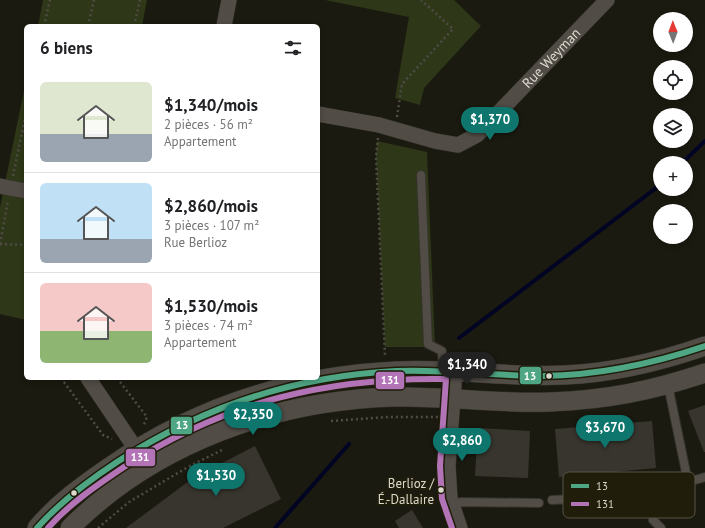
<!DOCTYPE html>
<html lang="fr">
<meta charset="utf-8">
<style>
:root{--surface:#fff;--page:#f6f6f6;--text:#202124;--muted:#757577;--line:#e0e0e0;--accent:#0f766e}
body{margin:0;font-family:"PT Sans",sans-serif;background:var(--page);color:var(--text);height:100vh;display:flex;flex-direction:column;font-size:15px;white-space:nowrap}
*{box-sizing:border-box;margin:0}
p{font-size:13px;color:var(--muted)}
.icon{flex:none;width:22px;height:22px;fill:none;stroke:currentColor;stroke-width:2;stroke-linecap:round;stroke-linejoin:round}
.map{position:relative;flex:1;overflow:hidden}
.details{position:absolute;left:24px;top:24px;width:296px;height:356px;display:flex;flex-direction:column;background:var(--surface);border-radius:6px;box-shadow:0 2px 6px #0003}
.details>*{flex:none}
.needle{width:26px;rotate:359deg}
.controls{position:absolute;left:653px;top:12px;display:grid;gap:8px}
.controls a{display:grid;place-items:center;width:40px;height:40px;border-radius:50%;background:var(--surface);box-shadow:0 2px 6px #0003;font-size:20px}
.price{position:absolute;translate:-50% -34px;padding:0 9px;border-radius:14px;background:var(--accent);color:#fff;font-size:13px;line-height:26px;filter:drop-shadow(0 1px 2px #0008)}
.price::after{content:'';position:absolute;left:50%;top:24px;width:12px;height:9px;margin-left:-6px;background:inherit;clip-path:polygon(0 0,100% 0,50% 100%)}
.price.active{background:#222;color:#fff}
ul{padding:0;list-style:none}
li{display:flex;align-items:center;gap:12px;height:100px;padding:0 16px}
li+li{border-top:1px solid var(--line)}
li span{display:grid;place-items:center;flex:none;width:112px;height:80px;border-radius:6px;color:#555}
li>.icon{margin-inline-start:auto}
span .icon{width:48px;height:48px;fill:#fffc;stroke-width:1}
li b{font-size:17px}
h2{display:flex;justify-content:space-between;align-items:center;height:48px;padding:0 16px;font-size:17px}
.map>svg:first-child{display:block}
.green{fill:#2e3718}
.lines{fill:none;stroke-linecap:round;stroke-linejoin:round}
.stream{stroke:#020423;stroke-width:4}
.building{fill:#38352e}
.service-casing{stroke:#35342b;stroke-width:10}
.minor-casing{stroke:#35342b;stroke-width:16}
.tertiary-casing{stroke:#35342b;stroke-width:20}
.path{stroke:#4f4b45;stroke-width:2.5;stroke-dasharray:2 3;stroke-linecap:butt}
.service{stroke:#514c46;stroke-width:8}
.minor{stroke:#514c46;stroke-width:15}
.tertiary{stroke:#514c46;stroke-width:19}
.bus-1-casing{stroke:#201d0b;stroke-width:9}
.bus-2-casing{stroke:#201d0b;stroke-width:9}
.bus-1{stroke:#4ea685;stroke-width:6}
.bus-2{stroke:#b373b7;stroke-width:6}
.bus-dot{fill:#dbd9ce;stroke:#201d0b;stroke-width:1.5}
.labels{text-anchor:middle;stroke-width:3.5;stroke-linejoin:round;paint-order:stroke}
.bus-label{font-size:13px;fill:#dbd9ce;stroke:#201d0b;text-anchor:end}
.street-label{font-size:14px;fill:#dbd9ce;stroke:#201d0b}
.key{fill:#201d0b;stroke:#585546;stroke-width:1}
.key-label{font-size:11px;fill:#dbd9ce}
.line-badge{stroke:#201d0b;stroke-width:1.5}
.badge-label{font-size:11px;text-anchor:middle;font-weight:bold;fill:#fff}
</style>
<div class="map">
<svg width="705" height="528" viewBox="0 0 705 528">
<rect width="100%" height="100%" fill="#1b1a10"/>
<path class="green" d="M43,0h104l-5,26h-104z
M325,0h129l27,26 -57,62 -4,17 -25,-7 14,-81z
M26,81v239l-26,-6v-107z
M377,141l50,11 8,195h-50l-9,-191z"/>
<g class="lines">
<path class="stream" d="M682,163l23,-22
M459,338l201,-153
M275,528l74,-84"/>
</g>
<path class="building" d="M705,405v47h-1l-16,-41z
M652,421l4,47 -97,9 -4,-48z
M478,428l52,3 -2,47 -53,-2z
M255,446l26,53 -58,29h-97l67,-50z
M412,510l11,18h-24l-4,-7z"/>
<g class="lines">
<g class="service-casing">
<path id="service" d="M421,175l7,169 14,7 1,20
M668,385l20,97 17,-5
M552,500l68,-3 68,-15
M452,505l9,-3 78,1
M653,520l8,8"/>
</g>
<g class="minor-casing">
<g id="minor">
<path d="M224,26l5,-26"/>
<path id="s1" d="M318,114l61,11 56,16 23,4 19,-10 130,-135"/>
<path d="M0,186l26,5"/>
<path d="M455,371l-7,95 2,32 10,30"/>
<path d="M88,378l60,89"/>
</g>
</g>
<g class="tertiary-casing">
<path id="tertiary" d="M37,528c20,-24 46,-43 71,-60 87,-61 182,-92 288,-97 57,-3 113,7 169,4 49,-2 94,-13 140,-29
M70,528c85,-85 206,-128 324,-131 52,-1 104,7 156,5 56,-2 101,-11 155,-29"/>
</g>
<path class="path" d="M44,26l6,-26
M88,26l6,-26
M134,26l6,-26
M397,117l5,-33 51,-55 -32,-29
M22,131l4,2
M378,138l-2,18 9,200
M13,176l13,-63
M0,244l8,-44
M0,244l26,1
M61,378l42,57 9,4
M117,378l30,39 -4,10
M331,421l57,-4h50
M98,528l31,-26 59,-35 36,-18"/>
<use href="#service" class="service"/>
<use href="#minor" class="minor"/>
<use href="#tertiary" class="tertiary"/>
<g class="bus-1-casing">
<path id="bus-1" d="M37,528c23,-26 51,-47 80,-66 85,-55 179,-86 279,-91 50,-2 98,5 147,5 56,-1 109,-12 162,-30"/>
</g>
<g class="bus-2-casing">
<path id="bus-2" d="M48,528c21,-24 49,-43 76,-61 100,-65 204,-90 322,-88l-6,87 2,33 10,29"/>
</g>
<use href="#bus-1" class="bus-1"/>
<use href="#bus-2" class="bus-2"/>
</g>
<g class="bus-dot">
<circle cx="549" cy="376" r="3.5"/>
<circle cx="441" cy="490" r="3.5"/>
<circle cx="74" cy="493" r="3.5"/>
</g>
<g class="labels">
<g class="bus-label">
<text x="434" y="488">Berlioz /<tspan x="434" dy="16">É.-Dallaire</tspan></text>
</g>
<g class="street-label">
<text dy="5" stroke="none"><textPath href="#s1" startOffset="272">Rue Weyman</textPath></text>
</g>
</g>
<rect x="563" y="472" width="132" height="46" rx="6" class="key"/>
<rect x="571" y="484" width="18" height="4" fill="#4ea685"/>
<rect x="571" y="502" width="18" height="4" fill="#b373b7"/>
<g class="key-label">
<text x="596" y="490">13</text>
<text x="596" y="508">131</text>
</g>
<g class="line-badge">
<rect x="519" y="366" width="23" height="19" rx="4" fill="#4ea685"/>
<rect x="375" y="371" width="30" height="19" rx="4" fill="#b373b7"/>
<rect x="170" y="416" width="23" height="19" rx="4" fill="#4ea685"/>
<rect x="125" y="448" width="31" height="19" rx="4" fill="#b373b7"/>
</g>
<g class="badge-label">
<text x="530" y="380">13</text>
<text x="390" y="384">131</text>
<text x="182" y="429">13</text>
<text x="140" y="461">131</text>
</g>
</svg>
<div class="controls">
<a><svg class="needle" viewBox="-14 -14 28 28"><path d="M0-13l5 13h-10z" fill="#e53935"/><path d="M0 13l5-13h-10z" fill="#757577"/></svg></a>
<a><svg class="icon" aria-label="locate" viewBox="0 0 24 24"><circle cx="12" cy="12" r="6"/><path d="M12 2v4M12 18v4M2 12h4M18 12h4"/></svg></a>
<a><svg class="icon" aria-label="layers" viewBox="0 0 24 24"><path d="M12 4l9 5-9 5-9-5zM3 14l9 5 9-5"/></svg></a>
<a>+</a>
<a>−</a>
</div>
<b class="price" style="left:490px;top:141px">$1,370</b>
<b class="price active" style="left:467px;top:386px">$1,340</b>
<b class="price" style="left:253px;top:436px">$2,350</b>
<b class="price" style="left:605px;top:449px">$3,670</b>
<b class="price" style="left:462px;top:462px">$2,860</b>
<b class="price" style="left:216px;top:497px">$1,530</b>
<section class="details">
<h2>6 biens<svg class="icon" aria-label="filters" viewBox="0 0 24 24"><path d="M4 7h16M4 17h16"/><circle cx="9" cy="7" r="2"/><circle cx="15" cy="17" r="2"/></svg></h2>
<ul>
<li><span style="background:linear-gradient(#dfe7d0 65%,#9aa5b1 0)"><svg class="icon" aria-label="home" viewBox="0 0 24 24"><path d="M3 11l9-7 9 7M6 9v11h12V9"/></svg></span><div><b>$1,340/mois</b><p>2 pièces · 56 m²</p><p>Appartement</p></div></li>
<li><span style="background:linear-gradient(#bfe0f5 70%,#9aa5b1 0)"><svg class="icon" aria-label="home" viewBox="0 0 24 24"><path d="M3 11l9-7 9 7M6 9v11h12V9"/></svg></span><div><b>$2,860/mois</b><p>3 pièces · 107 m²</p><p>Rue Berlioz</p></div></li>
<li><span style="background:linear-gradient(#f6c9c9 60%,#8fb573 0)"><svg class="icon" aria-label="home" viewBox="0 0 24 24"><path d="M3 11l9-7 9 7M6 9v11h12V9"/></svg></span><div><b>$1,530/mois</b><p>3 pièces · 74 m²</p><p>Appartement</p></div></li>
</ul>
</section>
</div>
